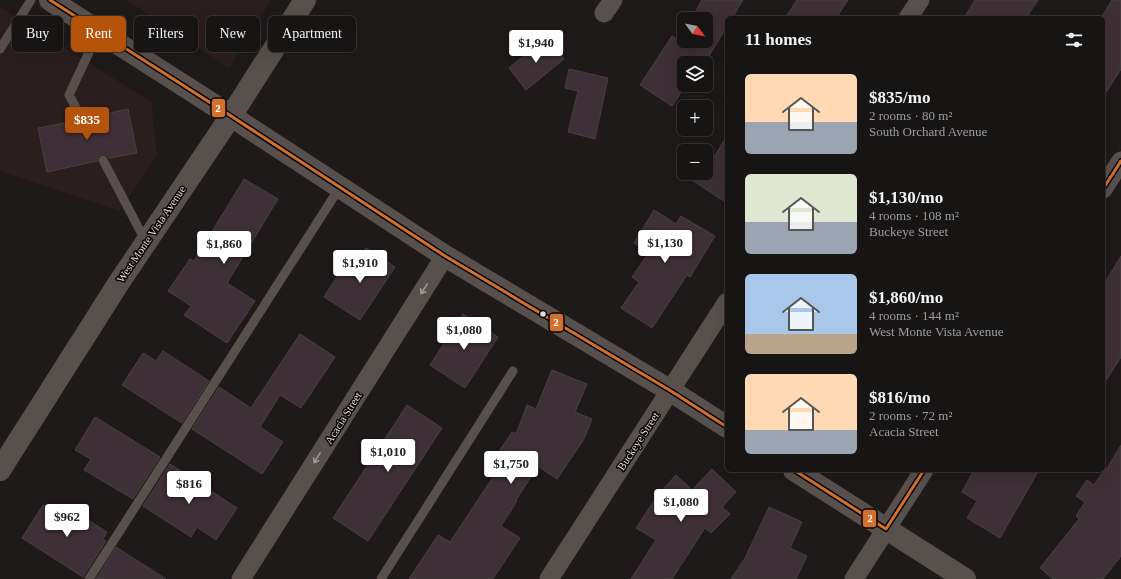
<!DOCTYPE html>
<meta charset="utf-8">
<style>
:root{--surface:#171414;--page:#242122;--text:#f1f3f6;--muted:#9e9ea0;--line:#363334;--accent:#b45309}
body{margin:0;font-family:Georgia,serif;background:var(--page);color:var(--text);height:100vh;display:flex;flex-direction:column;font-size:15px;white-space:nowrap}
*{box-sizing:border-box;margin:0}
p{font-size:13px;color:var(--muted)}
.icon{flex:none;width:22px;height:22px;fill:none;stroke:currentColor;stroke-width:2;stroke-linecap:round;stroke-linejoin:round}
.map{position:relative;flex:1;overflow:hidden}
.side{position:absolute;left:725px;top:16px;width:380px;height:456px;display:flex;flex-direction:column;background:var(--surface);border-radius:6px;box-shadow:0 4px 16px #0002,0 0 0 1px var(--line)}
.side>*{flex:none}
.guide{position:absolute;left:12px;top:16px;width:380px;height:36px;display:flex;gap:8px}
.needle{width:26px;rotate:122deg}
.buttons{position:absolute;left:677px;top:12px;display:grid;gap:8px}
.buttons a{display:grid;place-items:center;width:36px;height:36px;border-radius:6px;background:var(--surface);box-shadow:0 4px 16px #0002,0 0 0 1px var(--line);font-size:20px}
.price{position:absolute;translate:-50% -34px;padding:0 9px;border-radius:4px;background:#fff;color:#222;font-size:13px;line-height:26px;filter:drop-shadow(0 1px 2px #0008)}
.price::after{content:'';position:absolute;left:50%;top:24px;width:12px;height:9px;margin-left:-6px;background:inherit;clip-path:polygon(0 0,100% 0,50% 100%)}
.price.active{background:var(--accent);color:#fff}
ul{padding:0;list-style:none}
li{display:flex;align-items:center;gap:12px;height:100px;padding:0 20px}
li span{display:grid;place-items:center;flex:none;width:112px;height:80px;border-radius:6px;color:#555}
li>.icon{margin-inline-start:auto}
span .icon{width:48px;height:48px;fill:#fffc;stroke-width:1}
li b{font-size:17px}
h2{display:flex;justify-content:space-between;align-items:center;height:48px;padding:0 20px;font-size:17px}
.chip{padding:0 14px;border-radius:6px;background:var(--surface);box-shadow:0 4px 16px #0002,0 0 0 1px var(--line);font-size:14px;line-height:36px}
.chip.active{background:var(--accent);color:#fff}
.map>svg:first-child{display:block}
.built{fill:#2b1e1e}
.building{fill:#3f2f36;stroke:#454242}
.lines{fill:none;stroke-linecap:round;stroke-linejoin:round}
.service{stroke:#58504c;stroke-width:9}
.minor{stroke:#58504c;stroke-width:19}
.tertiary{stroke:#58504c;stroke-width:22}
.bus-1-casing{stroke:#080505;stroke-width:6}
.bus-1{stroke:#d3702d;stroke-width:3}
.oneway{stroke:#9e9795}
.bus-dot{fill:#e3dede;stroke:#080505;stroke-width:1.5}
.labels{text-anchor:middle;stroke-width:3;stroke-linejoin:round;paint-order:stroke}
.street-label{font-size:11px;fill:#e3dede;stroke:#080505}
.line-badge{stroke:#080505;stroke-width:1.5}
.badge-label{font-size:11px;text-anchor:middle;font-weight:bold;fill:#fff}
</style>
<div class="map">
<svg width="1121" height="579" viewBox="0 0 1121 579">
<rect width="100%" height="100%" fill="#1f1a1a"/>
<path class="built" d="M127,0h144l-42,69z
M0,7l151,95 6,52 -37,57 -120,-40z"/>
<path class="building" d="M702,0h41l-11,18h-5v8l-21,35v-7l-6,9h-16v22h2l-14,21 -32,-21 32,-49 6,4 6,-10v11h22v-22h-15z
M797,0h51l-12,18h-51z
M975,0h63l-12,18h-62z
M1112,0h9v69l-18,28v-82z
M547,37l17,22 -38,31 -17,-22z
M569,69l39,9 -13,61 -27,-7 10,-41 -13,-3z
M128,109l9,44 -28,5 -2,-3 -4,-1 -5,2 -1,5 -50,11 -9,-44 38,-7 3,3 3,1 5,-3 1,-4z
M727,135v68l-46,-30 3,-5v5h22v-22h-11l4,-5 16,10z
M244,179l34,20 -51,84 28,18 -28,42 -43,-28 7,-9 -23,-15 22,-32 4,2z
M654,210l22,14 5,-8 34,20 -25,41 -3,-2 -35,53 -31,-20 18,-26 -7,-5 17,-25 -15,-9z
M366,248l29,19 -35,53 -36,-23 23,-36 8,5z
M1121,256v101l-18,28v-99z
M463,314l35,23 -33,51 -35,-23z
M300,334l35,23 -34,51 -21,-13 -20,32 23,15 -21,32 -70,-45 27,-42 32,21z
M163,351l46,30 -27,42 -60,-38 21,-32 13,8z
M552,370l35,14 -12,28 17,7 -8,20 -27,40 -19,-13 -22,34 1,1 -16,25 19,12 -27,41h-84l29,-44 12,7 45,-68 -8,-5 25,-37 4,2 11,-29 9,4z
M407,405l35,23 -74,113 -35,-23z
M95,417l65,40 -27,42 -49,-29 7,-11 -16,-9z
M1121,445v111l-18,23h-50l-13,-11 39,-49 -3,-3 9,-14 -9,-6 11,-16 7,5 11,-16 1,1z
M170,464l67,44 -21,32 -19,-13 -6,10 -48,-31z
M712,469l24,23 -14,15 8,7 -19,19 -6,-5 -33,51h-41l25,-39 -20,-12 22,-33 18,-20 16,15z
M974,470h65l-39,68 -33,-20 10,-17 -15,-9z
M43,505l14,9 7,-9 43,27 -4,7 3,2 -23,36 -61,-39z
M769,507l33,15 -12,26 17,8 -11,23h-65l14,-21z
M116,547l50,32h-70z"/>
<g class="lines">
<path class="service" d="M0,49l31,-49
M82,119l-13,-24 30,-64
M103,160l43,82
M89,579l251,-392
M381,579l132,-208"/>
<path class="minor" d="M604,13l9,-13
M908,18l12,-18
M1103,189l18,-28
M241,579l204,-323
M549,579l178,-277
M854,579l70,-109"/>
<path class="tertiary" d="M50,0l181,116 214,140 226,135 56,36
M0,470l118,-186 113,-168 74,-116
M794,470l171,109"/>
<g class="bus-1-casing">
<path id="bus-1" d="M50,0l181,116 214,140 226,135 56,36
M1103,189l18,-28
M794,470l92,59 38,-59"/>
</g>
<use href="#bus-1" class="bus-1"/>
</g>
<defs><path id="oneway-shaft" d="M-6 0H5M1.5-3L5.5 0L1.5 3" fill="none" stroke-width="1.6" stroke-linecap="round" stroke-linejoin="round"/></defs>
<g class="oneway">
<use href="#oneway-shaft" transform="translate(424 289) rotate(122)"/>
<use href="#oneway-shaft" transform="translate(317 458) rotate(122)"/>
</g>
<circle class="bus-dot" cx="543" cy="314" r="3.5"/>
<g class="labels">
<g class="street-label">
<text transform="translate(151 234) rotate(-56)" y="4">West Monte Vista Avenue</text>
<text transform="translate(343 418) rotate(-58)" y="4">Acacia Street</text>
<text transform="translate(638 441) rotate(-57)" y="4">Buckeye Street</text>
</g>
</g>
<g class="line-badge">
<rect x="211" y="98" width="15" height="20" rx="4" fill="#d3702d"/>
<rect x="549" y="313" width="15" height="19" rx="4" fill="#d3702d"/>
<rect x="862" y="509" width="15" height="19" rx="4" fill="#d3702d"/>
</g>
<g class="badge-label">
<text x="218" y="112">2</text>
<text x="556" y="326">2</text>
<text x="870" y="522">2</text>
</g>
</svg>
<div class="buttons">
<a><svg class="needle" viewBox="-14 -14 28 28"><path d="M0-13l5 13h-10z" fill="#e53935"/><path d="M0 13l5-13h-10z" fill="#9e9ea0"/></svg></a>
<a><svg class="icon" aria-label="layers" viewBox="0 0 24 24"><path d="M12 4l9 5-9 5-9-5zM3 14l9 5 9-5"/></svg></a>
<a>+</a>
<a>−</a>
</div>
<b class="price" style="left:536px;top:64px">$1,940</b>
<b class="price active" style="left:87px;top:141px">$835</b>
<b class="price" style="left:665px;top:264px">$1,130</b>
<b class="price" style="left:224px;top:265px">$1,860</b>
<b class="price" style="left:360px;top:284px">$1,910</b>
<b class="price" style="left:464px;top:351px">$1,080</b>
<b class="price" style="left:388px;top:473px">$1,010</b>
<b class="price" style="left:511px;top:485px">$1,750</b>
<b class="price" style="left:189px;top:505px">$816</b>
<b class="price" style="left:681px;top:523px">$1,080</b>
<b class="price" style="left:67px;top:538px">$962</b>
<div class="guide">
<a class="chip">Buy</a>
<a class="chip active">Rent</a>
<a class="chip">Filters</a>
<a class="chip">New</a>
<a class="chip">Apartment</a>
</div>
<section class="side">
<h2>11 homes<svg class="icon" aria-label="filters" viewBox="0 0 24 24"><path d="M4 7h16M4 17h16"/><circle cx="9" cy="7" r="2"/><circle cx="15" cy="17" r="2"/></svg></h2>
<ul>
<li><span style="background:linear-gradient(#ffd9b3 60%,#9aa5b1 0)"><svg class="icon" aria-label="home" viewBox="0 0 24 24"><path d="M3 11l9-7 9 7M6 9v11h12V9"/></svg></span><div><b>$835/mo</b><p>2 rooms · 80 m²</p><p>South Orchard Avenue</p></div></li>
<li><span style="background:linear-gradient(#dfe7d0 60%,#9aa5b1 0)"><svg class="icon" aria-label="home" viewBox="0 0 24 24"><path d="M3 11l9-7 9 7M6 9v11h12V9"/></svg></span><div><b>$1,130/mo</b><p>4 rooms · 108 m²</p><p>Buckeye Street</p></div></li>
<li><span style="background:linear-gradient(#a9c7e8 75%,#b9a48a 0)"><svg class="icon" aria-label="home" viewBox="0 0 24 24"><path d="M3 11l9-7 9 7M6 9v11h12V9"/></svg></span><div><b>$1,860/mo</b><p>4 rooms · 144 m²</p><p>West Monte Vista Avenue</p></div></li>
<li><span style="background:linear-gradient(#ffd9b3 70%,#9aa5b1 0)"><svg class="icon" aria-label="home" viewBox="0 0 24 24"><path d="M3 11l9-7 9 7M6 9v11h12V9"/></svg></span><div><b>$816/mo</b><p>2 rooms · 72 m²</p><p>Acacia Street</p></div></li>
</ul>
</section>
</div>
